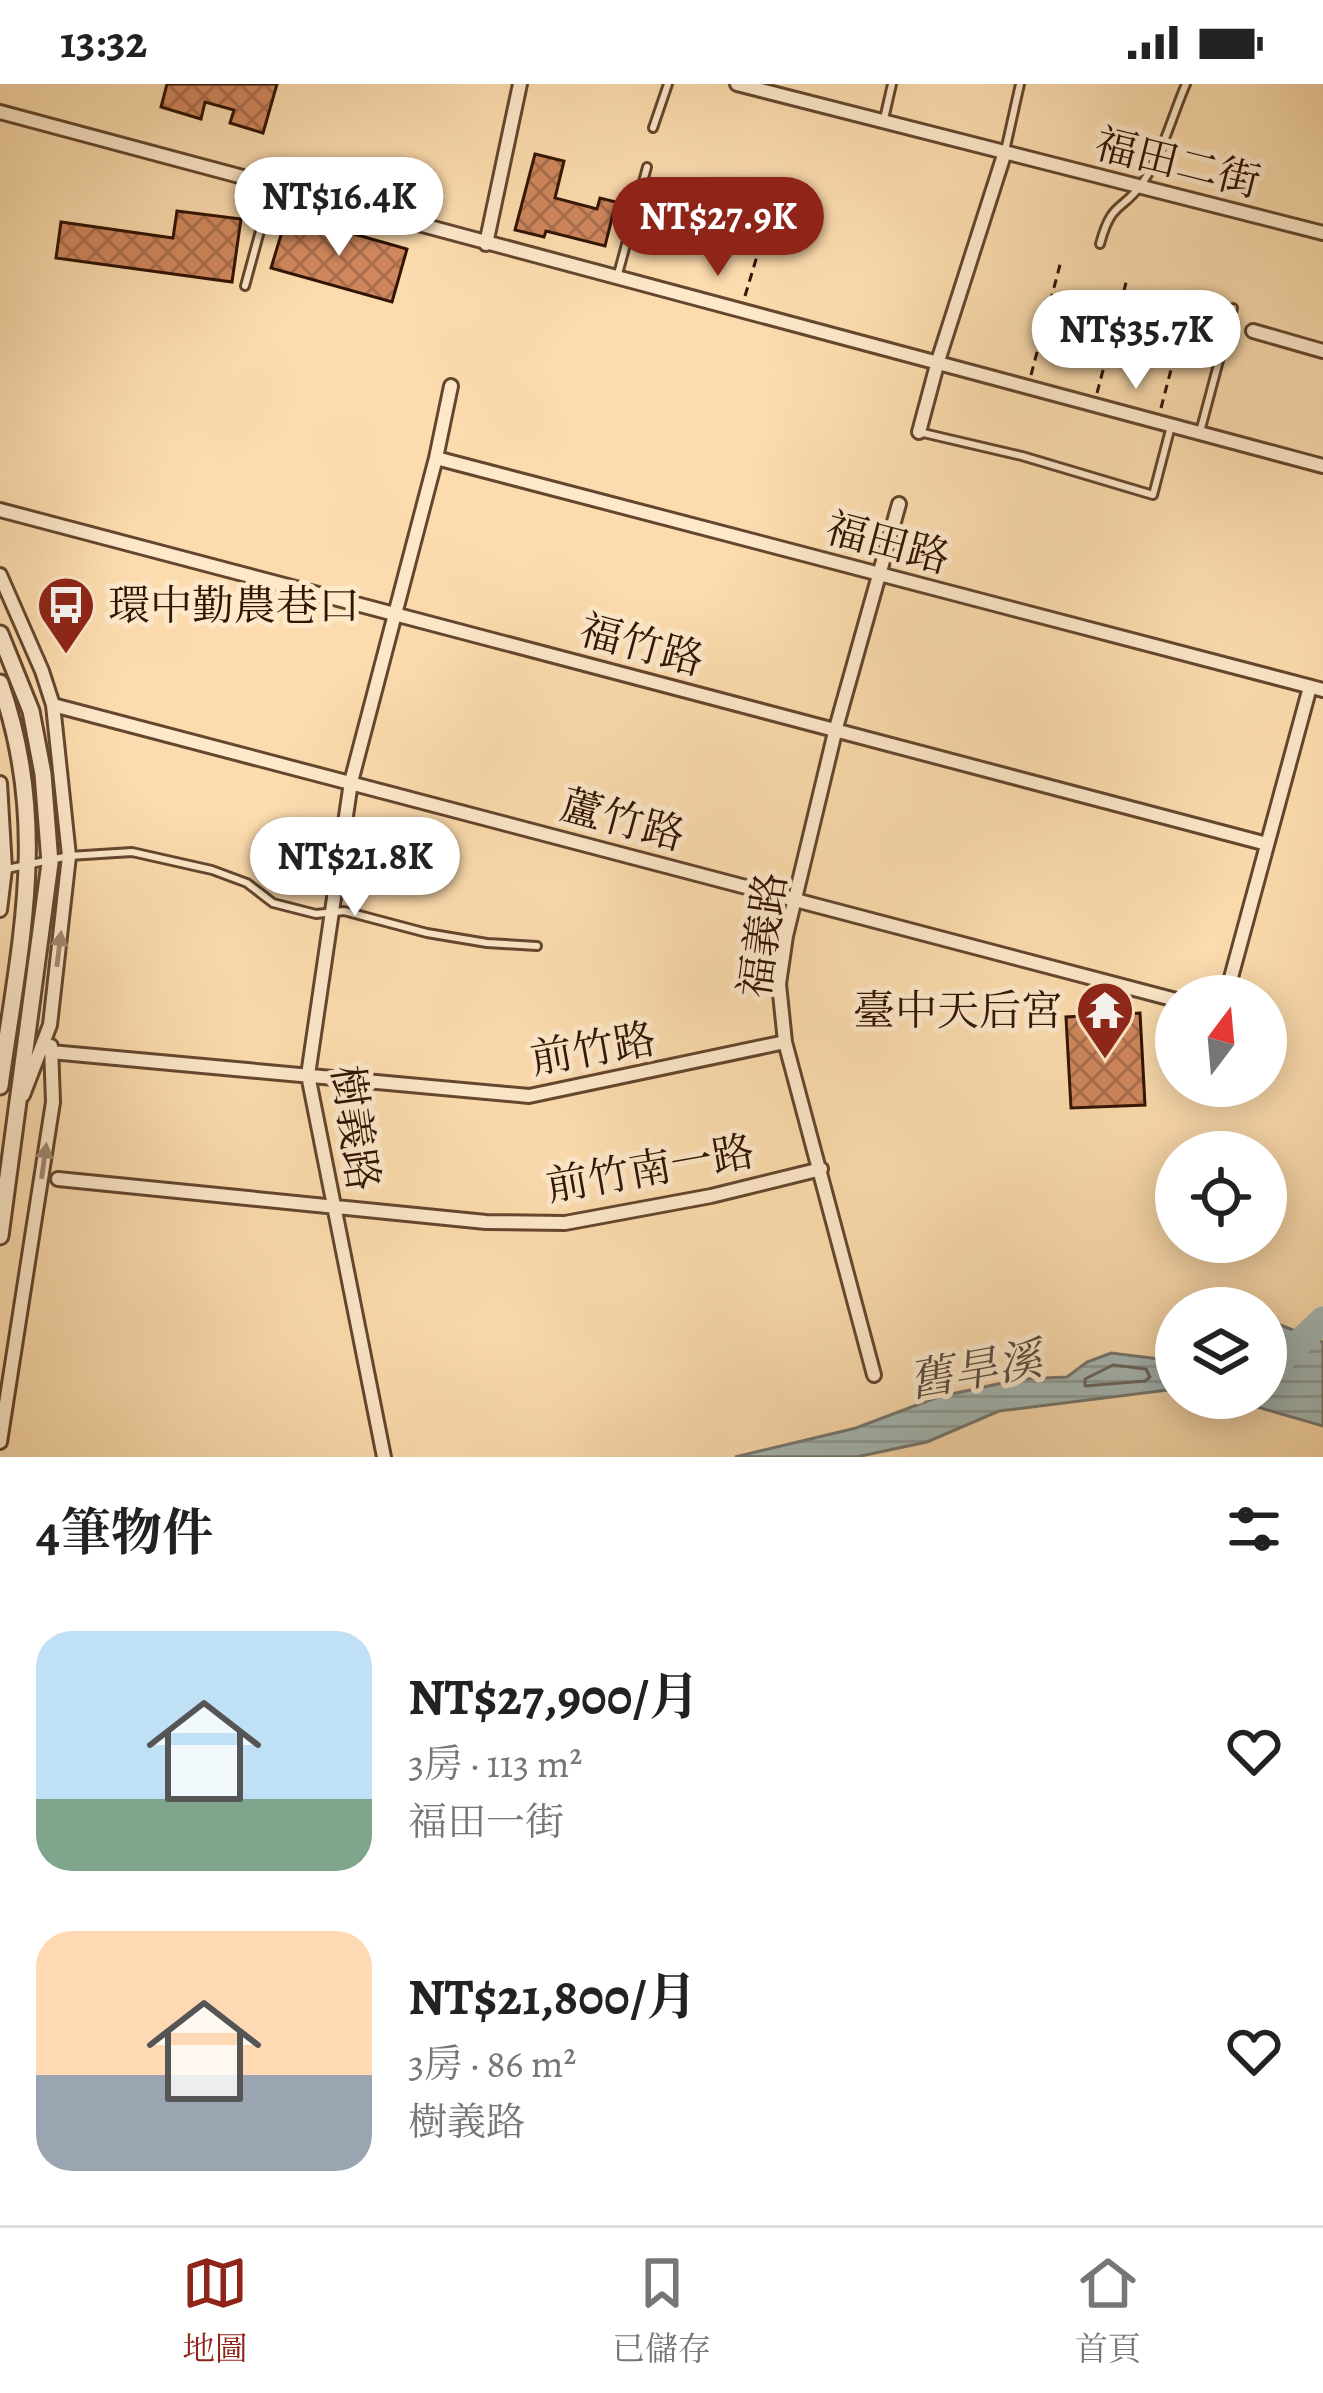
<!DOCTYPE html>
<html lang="zh-TW">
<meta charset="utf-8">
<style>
:root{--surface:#fff;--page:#f6f6f6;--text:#222;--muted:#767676;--line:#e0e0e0;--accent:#8f2418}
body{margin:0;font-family:Alegreya,"Noto Serif TC",serif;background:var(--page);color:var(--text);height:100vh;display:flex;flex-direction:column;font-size:45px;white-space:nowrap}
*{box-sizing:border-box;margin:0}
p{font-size:39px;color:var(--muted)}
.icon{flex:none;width:66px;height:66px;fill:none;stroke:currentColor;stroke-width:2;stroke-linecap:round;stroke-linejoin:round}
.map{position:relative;height:1373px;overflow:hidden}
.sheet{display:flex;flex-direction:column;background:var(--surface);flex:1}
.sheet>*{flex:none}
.needle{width:78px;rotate:16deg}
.buttons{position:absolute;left:1155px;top:891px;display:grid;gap:24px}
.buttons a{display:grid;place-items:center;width:132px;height:132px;border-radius:50%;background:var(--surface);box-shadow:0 6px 30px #0003;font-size:60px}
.price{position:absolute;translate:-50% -102px;padding:0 27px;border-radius:42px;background:#fff;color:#222;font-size:39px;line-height:78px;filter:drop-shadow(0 3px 6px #0008)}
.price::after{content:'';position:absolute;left:50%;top:72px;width:36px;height:27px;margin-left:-18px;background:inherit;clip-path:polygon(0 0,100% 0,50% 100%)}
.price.current{background:var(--accent);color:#fff}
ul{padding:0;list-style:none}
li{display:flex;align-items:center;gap:36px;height:300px;padding:0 36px}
li span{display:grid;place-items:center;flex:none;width:336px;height:240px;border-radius:36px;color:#555}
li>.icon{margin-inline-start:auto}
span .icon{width:144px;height:144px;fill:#fffc;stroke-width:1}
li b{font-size:51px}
h2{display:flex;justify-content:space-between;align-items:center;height:144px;padding:0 36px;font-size:51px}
.status{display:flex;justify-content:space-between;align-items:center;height:84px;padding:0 60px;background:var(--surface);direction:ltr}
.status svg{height:33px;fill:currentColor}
.tab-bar{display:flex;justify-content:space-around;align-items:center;height:168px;border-top:3px solid var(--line);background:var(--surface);font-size:33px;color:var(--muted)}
.tab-bar a{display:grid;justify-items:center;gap:6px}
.tab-bar .current{color:var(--accent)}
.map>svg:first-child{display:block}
.water{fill:url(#water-rules);stroke:#76776f;stroke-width:3}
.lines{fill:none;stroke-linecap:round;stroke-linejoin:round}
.shore{stroke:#6a665d;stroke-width:3}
.river{stroke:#a4b9b6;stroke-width:27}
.building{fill:url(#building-cross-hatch);stroke:#311404;stroke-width:3}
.service-casing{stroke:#64462e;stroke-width:12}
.minor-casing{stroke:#64462e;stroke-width:18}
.tertiary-casing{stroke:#64462e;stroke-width:21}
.path{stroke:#311404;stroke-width:3;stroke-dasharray:9 6;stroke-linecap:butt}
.service{stroke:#fde8ca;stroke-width:6}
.minor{stroke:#fde8ca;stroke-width:12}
.tertiary{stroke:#fde8ca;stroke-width:15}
.oneway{fill:#a18971}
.labels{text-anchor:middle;stroke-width:10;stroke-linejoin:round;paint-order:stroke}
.street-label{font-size:42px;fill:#311404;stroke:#fde8ca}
.poi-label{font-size:42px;fill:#311404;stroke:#fde8ca;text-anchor:start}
.water-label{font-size:45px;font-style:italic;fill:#594e42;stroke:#fde8ca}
</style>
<div class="status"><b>13:32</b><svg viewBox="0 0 49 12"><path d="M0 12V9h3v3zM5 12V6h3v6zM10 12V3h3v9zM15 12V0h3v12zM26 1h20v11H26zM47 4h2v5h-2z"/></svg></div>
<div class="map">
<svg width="1323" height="1373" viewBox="0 0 1323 1373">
<defs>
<pattern id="water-rules" width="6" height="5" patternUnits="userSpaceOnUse" patternTransform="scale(3)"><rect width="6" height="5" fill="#a4b9b6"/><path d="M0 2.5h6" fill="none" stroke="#8e9e9b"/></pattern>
<pattern id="building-cross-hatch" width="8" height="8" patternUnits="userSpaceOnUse" patternTransform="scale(3)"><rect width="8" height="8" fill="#d0875d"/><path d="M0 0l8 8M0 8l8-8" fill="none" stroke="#a96d4b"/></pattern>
</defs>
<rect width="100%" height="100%" fill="#fcdcae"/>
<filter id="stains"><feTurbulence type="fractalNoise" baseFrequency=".00167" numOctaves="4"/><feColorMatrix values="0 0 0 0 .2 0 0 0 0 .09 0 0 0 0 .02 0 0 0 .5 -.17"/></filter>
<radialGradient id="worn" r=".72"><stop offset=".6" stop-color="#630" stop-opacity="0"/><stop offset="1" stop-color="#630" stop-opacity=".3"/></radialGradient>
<path class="water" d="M1273,1238l50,20v84l-97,-28h40v-73z
M1111,1269l65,8v28l-177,22 -72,31 -71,15h-121l121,-29 82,-31 83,-18 46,-2 20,-15z"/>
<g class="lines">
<path class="shore" d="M1113,1281l33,4 4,8 -5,4 -60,5v-7z"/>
<path class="river" d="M1266,1290l57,-54"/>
</g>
<path class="building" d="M167,0h110l-14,49 -33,-10 4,-13 -29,-8 -4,17 -40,-12z
M535,70l29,7 -9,37 42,11 3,-11 16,4 -11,44 -59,-15 -2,6 -29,-7z
M177,127l64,8 -9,63 -176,-24 5,-36 112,16z
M287,131l120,34 -15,53 -121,-34z
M1140,929l5,92 -74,3 -5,-91z"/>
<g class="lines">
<g class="service-casing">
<path id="service" d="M884,35l8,-35
M653,44l15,-44
M1005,67l15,-67
M1100,160c12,-45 23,-32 43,-62 20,-29 29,-66 43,-98
M618,190l29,-107
M245,202l27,-99
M919,348l103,24 131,39 18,-69
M1200,348l33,-124
M7,785l62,-13 63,-4 80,18 35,13 26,20 43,11 28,-3 83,22 60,10 50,3"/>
</g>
<g class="minor-casing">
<path id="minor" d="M737,0l586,149
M0,28l1323,354
M486,160l34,-160
M1253,247l70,20
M919,348l19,-71 67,-209
M436,374l887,232
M0,426l1267,334
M0,491l42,96 11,34 16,151 -19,169 -27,70
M53,621l1123,295
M0,699l5,86 -5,41
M1226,912l84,-309
M51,968l478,44 256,-54
M58,1095l428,43 79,1 146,-27 110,-27
M874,1291l-89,-333 -6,-58 7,-48 50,-208 63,-224
M0,1358l53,-340 -2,-56
M384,1373l-76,-382 43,-293 85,-324 15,-72"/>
</g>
<g class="tertiary-casing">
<path id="tertiary" d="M0,550l31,77 12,63 7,89 -50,373
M0,599c50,142 20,259 0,403"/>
</g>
<path class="path" d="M745,212l22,-73
M1031,291l30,-114
M1097,309l30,-114
M1161,324l30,-115"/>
<use href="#service" class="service"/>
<use href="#minor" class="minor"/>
<use href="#tertiary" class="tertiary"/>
</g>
<defs><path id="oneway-solid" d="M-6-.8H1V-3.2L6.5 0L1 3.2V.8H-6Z" transform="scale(3)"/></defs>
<g class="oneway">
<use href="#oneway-solid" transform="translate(59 865) rotate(-83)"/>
<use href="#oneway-solid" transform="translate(44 1077) rotate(-82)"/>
</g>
<defs>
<g id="bus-pin" transform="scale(3)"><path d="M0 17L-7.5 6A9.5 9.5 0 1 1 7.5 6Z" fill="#8f2418" stroke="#fde8ca"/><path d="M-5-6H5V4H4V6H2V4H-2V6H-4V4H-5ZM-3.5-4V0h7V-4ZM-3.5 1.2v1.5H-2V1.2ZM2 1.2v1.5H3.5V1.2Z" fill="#fff"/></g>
<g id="temple-pin" transform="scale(3)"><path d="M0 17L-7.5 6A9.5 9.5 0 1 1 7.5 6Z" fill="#8f2418" stroke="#fde8ca"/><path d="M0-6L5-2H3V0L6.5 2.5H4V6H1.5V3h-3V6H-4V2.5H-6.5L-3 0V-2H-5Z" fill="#fff"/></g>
</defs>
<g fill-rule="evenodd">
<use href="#bus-pin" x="66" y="521"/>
<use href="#temple-pin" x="1105" y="926"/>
</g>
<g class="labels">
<g class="street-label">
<text transform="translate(1178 78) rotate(14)" y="15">福田二街</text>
<text transform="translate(888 458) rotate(15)" y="15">福田路</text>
<text transform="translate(642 560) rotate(15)" y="15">福竹路</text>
<text transform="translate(623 735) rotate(15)" y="15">蘆竹路</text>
<text transform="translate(762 851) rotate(-82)" y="15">福義路</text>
<text transform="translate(593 964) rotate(-10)" y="15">前竹路</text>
<text transform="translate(356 1044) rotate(82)" y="15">樹義路</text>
<text transform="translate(650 1084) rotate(-10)" y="15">前竹南一路</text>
</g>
<g class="poi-label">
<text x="108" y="536">環中勤農巷口</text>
<text x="1063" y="941" text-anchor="end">臺中天后宮</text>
</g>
<g class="water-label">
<text transform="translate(975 1285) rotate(-10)" y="16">舊旱溪</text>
</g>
</g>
<rect width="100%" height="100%" filter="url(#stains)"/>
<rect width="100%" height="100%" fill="url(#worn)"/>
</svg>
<div class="buttons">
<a><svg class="needle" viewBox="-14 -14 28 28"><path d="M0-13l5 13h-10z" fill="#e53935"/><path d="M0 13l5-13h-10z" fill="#767676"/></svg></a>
<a><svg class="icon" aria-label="locate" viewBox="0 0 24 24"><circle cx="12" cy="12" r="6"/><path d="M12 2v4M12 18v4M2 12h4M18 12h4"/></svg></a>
<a><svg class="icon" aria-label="layers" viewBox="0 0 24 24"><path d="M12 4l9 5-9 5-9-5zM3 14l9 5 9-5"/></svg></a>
</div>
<b class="price" style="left:339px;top:175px">NT$16.4K</b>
<b class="price current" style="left:718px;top:195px">NT$27.9K</b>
<b class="price" style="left:1136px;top:308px">NT$35.7K</b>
<b class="price" style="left:355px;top:835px">NT$21.8K</b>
</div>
<section class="sheet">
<h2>4筆物件<svg class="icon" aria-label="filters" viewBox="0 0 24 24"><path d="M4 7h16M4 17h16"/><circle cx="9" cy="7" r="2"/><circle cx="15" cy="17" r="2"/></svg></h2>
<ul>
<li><span style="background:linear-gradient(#bfe0f5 70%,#7fa58c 0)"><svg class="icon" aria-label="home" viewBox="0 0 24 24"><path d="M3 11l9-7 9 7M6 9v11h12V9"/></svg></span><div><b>NT$27,900/月</b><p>3房 · 113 m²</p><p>福田一街</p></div><svg class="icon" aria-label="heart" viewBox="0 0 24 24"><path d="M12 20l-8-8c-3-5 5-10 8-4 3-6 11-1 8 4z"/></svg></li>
<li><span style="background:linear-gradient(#ffd9b3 60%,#9aa5b1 0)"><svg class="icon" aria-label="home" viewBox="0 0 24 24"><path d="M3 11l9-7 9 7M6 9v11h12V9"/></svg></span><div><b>NT$21,800/月</b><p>3房 · 86 m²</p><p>樹義路</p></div><svg class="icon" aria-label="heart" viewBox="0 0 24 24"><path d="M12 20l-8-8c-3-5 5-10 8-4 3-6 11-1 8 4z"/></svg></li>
</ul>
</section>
<nav class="tab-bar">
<a class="current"><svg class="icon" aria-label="map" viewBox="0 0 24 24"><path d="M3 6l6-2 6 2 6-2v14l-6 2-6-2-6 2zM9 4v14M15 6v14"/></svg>地圖</a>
<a><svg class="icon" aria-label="saved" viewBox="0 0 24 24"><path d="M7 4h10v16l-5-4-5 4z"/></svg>已儲存</a>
<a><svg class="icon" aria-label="home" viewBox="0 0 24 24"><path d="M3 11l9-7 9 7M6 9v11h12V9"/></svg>首頁</a>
</nav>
